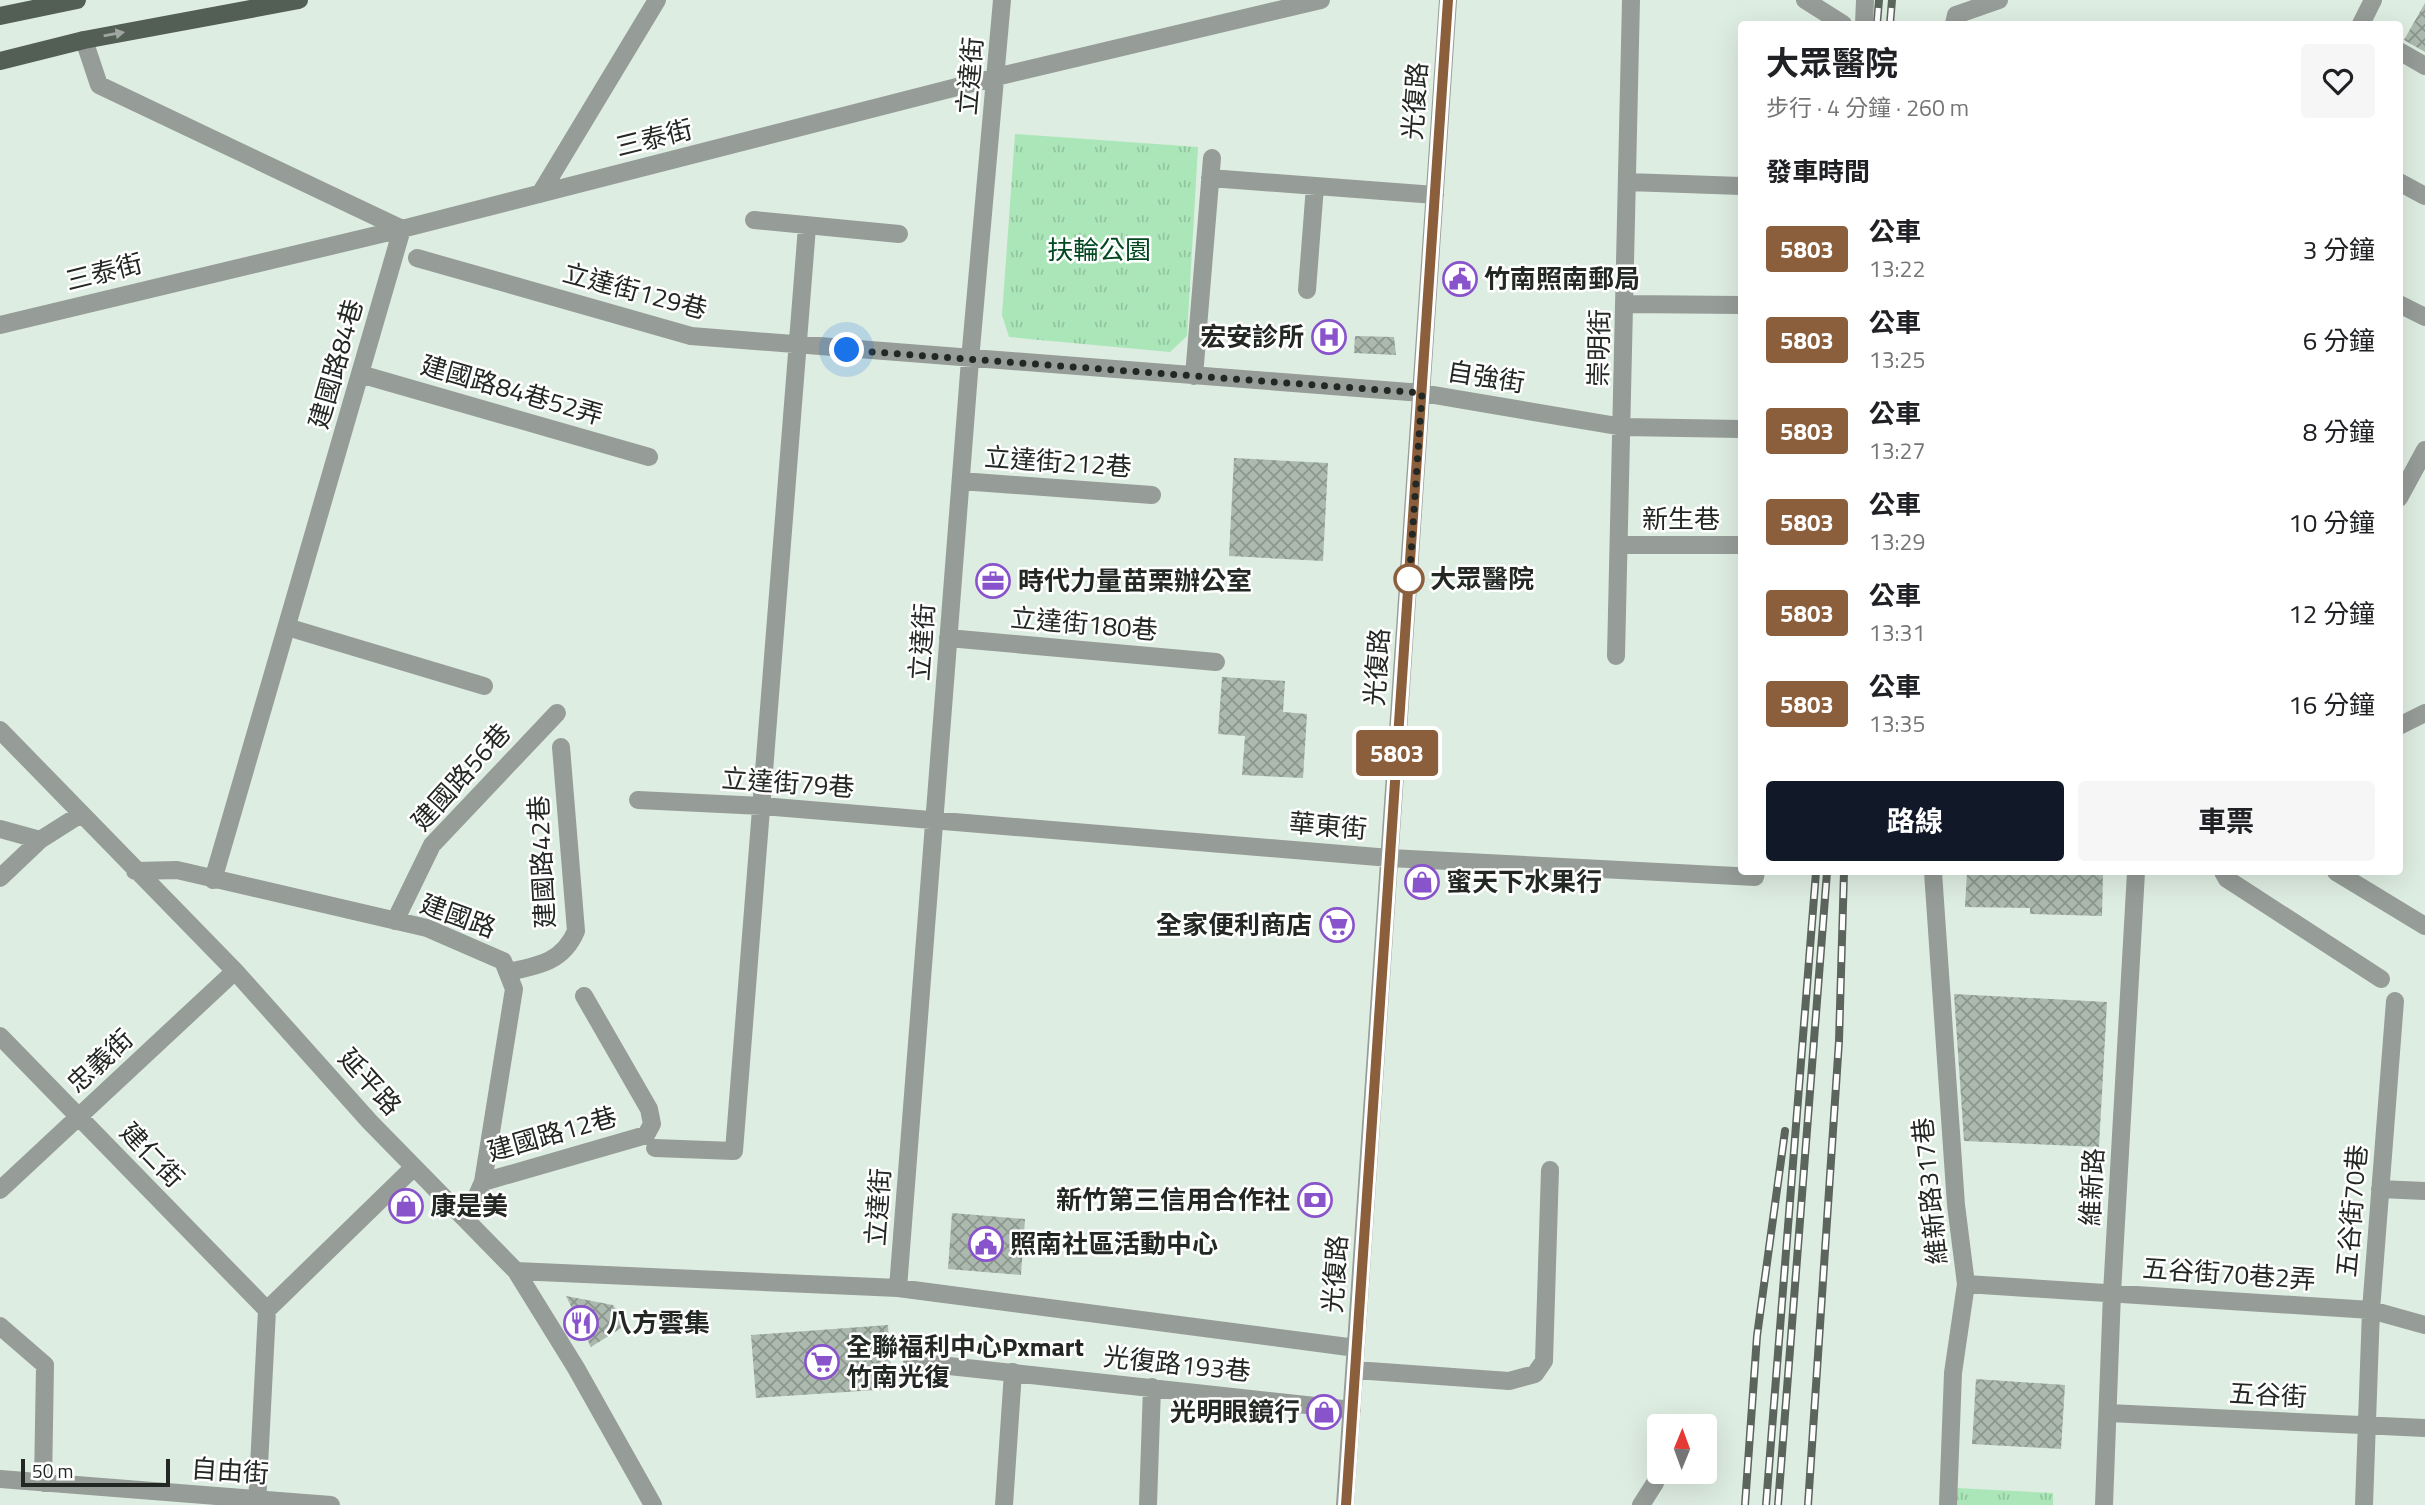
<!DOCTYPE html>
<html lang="zh-TW">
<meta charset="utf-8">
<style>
body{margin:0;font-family:"Titillium Web","Noto Sans TC",sans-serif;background:#f6f6f6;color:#202124;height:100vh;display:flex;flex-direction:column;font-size:26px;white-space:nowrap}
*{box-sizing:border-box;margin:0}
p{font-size:23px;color:#757577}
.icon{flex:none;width:38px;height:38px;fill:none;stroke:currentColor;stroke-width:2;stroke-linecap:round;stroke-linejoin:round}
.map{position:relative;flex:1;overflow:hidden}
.sheet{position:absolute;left:1738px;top:21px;width:665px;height:854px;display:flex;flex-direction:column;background:#fff;border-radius:7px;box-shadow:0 7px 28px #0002}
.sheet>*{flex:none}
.badge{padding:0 14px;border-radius:5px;font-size:24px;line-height:46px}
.needle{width:46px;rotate:1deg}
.fabs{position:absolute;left:1647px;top:1414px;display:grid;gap:14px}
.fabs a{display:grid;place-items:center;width:70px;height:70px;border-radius:7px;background:#fff;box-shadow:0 7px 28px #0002;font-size:35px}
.scale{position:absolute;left:21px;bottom:18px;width:149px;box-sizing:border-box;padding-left:7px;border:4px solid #232824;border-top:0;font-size:19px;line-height:24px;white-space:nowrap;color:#232824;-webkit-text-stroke:5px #fff;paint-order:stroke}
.you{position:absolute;width:35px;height:35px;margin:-18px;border:5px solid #fff;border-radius:50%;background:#1a73e8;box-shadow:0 0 0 10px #1a73e833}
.map>.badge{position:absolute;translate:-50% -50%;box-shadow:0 0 0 4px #fff}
h2{padding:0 28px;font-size:26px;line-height:63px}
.round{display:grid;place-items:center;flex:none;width:74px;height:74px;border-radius:7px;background:#f6f6f6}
.headline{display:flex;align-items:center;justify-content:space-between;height:119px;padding:0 28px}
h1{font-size:33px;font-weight:700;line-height:52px}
.button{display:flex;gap:14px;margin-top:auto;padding:14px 28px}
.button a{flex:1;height:80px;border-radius:7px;background:#111827;color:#fff;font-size:28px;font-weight:700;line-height:80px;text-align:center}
.button a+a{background:#f6f6f6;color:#202124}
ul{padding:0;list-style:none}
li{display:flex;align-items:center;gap:21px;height:91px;padding:0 28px}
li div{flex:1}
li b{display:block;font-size:26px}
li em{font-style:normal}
li .badge{min-width:77px;font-weight:700;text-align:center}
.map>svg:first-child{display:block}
.grass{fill:url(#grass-tufts)}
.building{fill:url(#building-cross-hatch)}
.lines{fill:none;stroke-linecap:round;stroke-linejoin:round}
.minor{stroke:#969c97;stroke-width:18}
.major{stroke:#535e55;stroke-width:18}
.rail-casing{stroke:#5c645e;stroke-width:8}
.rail{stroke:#fff;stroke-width:5;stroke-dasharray:16;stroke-linecap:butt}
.oneway{fill:#a0a6a2}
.line-casing{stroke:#fff;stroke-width:16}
.line{stroke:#8b5e3c;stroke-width:10}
.walk{stroke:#232824;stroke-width:7;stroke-dasharray:0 12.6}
.stop-dot{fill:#fff;stroke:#8b5e3c;stroke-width:3.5}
.labels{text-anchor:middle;stroke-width:5;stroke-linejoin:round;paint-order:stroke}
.street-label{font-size:26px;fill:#232824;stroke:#fff}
.park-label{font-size:26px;fill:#024821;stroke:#fff}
.poi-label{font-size:26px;font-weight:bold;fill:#232824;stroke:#fff;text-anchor:start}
.stop-label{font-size:26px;font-weight:bold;fill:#232824;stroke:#fff;text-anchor:start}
</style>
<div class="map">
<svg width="2425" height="1505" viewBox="0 0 2425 1505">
<defs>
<pattern id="grass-tufts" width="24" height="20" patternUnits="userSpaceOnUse" patternTransform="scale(1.75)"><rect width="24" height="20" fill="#aae6b8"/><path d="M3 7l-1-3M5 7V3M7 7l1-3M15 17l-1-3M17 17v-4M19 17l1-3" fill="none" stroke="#92c59e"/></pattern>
<pattern id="building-cross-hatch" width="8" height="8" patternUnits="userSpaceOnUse" patternTransform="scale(1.75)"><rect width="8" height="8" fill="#abb9ae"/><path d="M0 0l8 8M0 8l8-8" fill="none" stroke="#8b968d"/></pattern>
</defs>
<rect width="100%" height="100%" fill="#deede1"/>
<path class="grass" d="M 1015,134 L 1198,147 L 1187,336 L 1170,352 L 1009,337 L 1002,315 Z
M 1956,1488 L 2053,1493 L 2053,1505 L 1955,1505 Z"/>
<path class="building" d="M 2425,3 L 2425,52 L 2404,40 Z
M 1355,336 L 1394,337 L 1396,355 L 1354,353 Z
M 1234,458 L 1328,463 L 1323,561 L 1229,556 Z
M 1222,677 L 1285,681 L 1283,712 L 1307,714 L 1303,778 L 1242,775 L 1245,736 L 1218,734 Z
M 1967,872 L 2103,872 L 2102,916 L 2030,914 L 2030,908 L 1965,907 Z
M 1954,994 L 2107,1002 L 2099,1147 L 1964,1141 Z
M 952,1213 L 1025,1219 L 1021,1275 L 948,1269 Z
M 566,1296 L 613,1305 L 626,1325 L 591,1347 Z
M 888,1325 L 892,1389 L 756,1398 L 751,1335 Z
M 1976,1379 L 2065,1385 L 2061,1449 L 1972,1444 Z"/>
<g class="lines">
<path class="minor" d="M 1805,0 L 1843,24
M 1864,24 L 1865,0
M 1954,24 L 1956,15 L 1999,0
M 2361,24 L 2373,0
M 84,40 L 99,85 L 402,229 L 213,880
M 2399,51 L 2425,66
M 1210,178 L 1435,195
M 1628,182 L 1741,186
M 2399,182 L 2425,196
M 540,194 L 657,0
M 754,220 L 899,234
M 417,258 L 691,336 L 1422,393 L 1623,427 L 1741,429
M 1307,290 L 1315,186
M 1626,304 L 1741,305
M 2399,304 L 2425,317
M 0,325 L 402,229 L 996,77 L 1321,0
M 360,374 L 649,457
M 1194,376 L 1212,158
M 961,481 L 1152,495
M 2399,498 L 2425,450
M 1621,545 L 1741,545
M 287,627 L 484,686
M 948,638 L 1216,662
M 1616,656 L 1631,0
M 2399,726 L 2425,713
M 0,730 L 235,971 L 370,1122 L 516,1271 L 576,1368 L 653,1505
M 638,800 L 762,806 L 1390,858 L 1755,877 L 1756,872
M 0,829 L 40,840
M 135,871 L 177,870 L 427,928 L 503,961 L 514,989 L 483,1182 L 467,1218
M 1933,872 L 1956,1205 L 1966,1284 L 1953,1373 L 1948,1505
M 2223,872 L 2227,879 L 2381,979
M 2336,872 L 2425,926
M 0,878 L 40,840 L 81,814
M 395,921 L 432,845 L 557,713
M 508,972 C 538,966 563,962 576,931 L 561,747
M 0,1036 L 267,1310
M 655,1148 L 734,1151 L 807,227
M 483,1182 L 646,1135 L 652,1124 L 649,1109 L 584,996
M 2380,1189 L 2425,1191
M 0,1190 L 235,971
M 516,1271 L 898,1288 L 1356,1348
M 1966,1284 L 2371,1310 L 2425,1325
M 898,1288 L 970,360 L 1002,0
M 0,1326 L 45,1365 L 43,1483
M 912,1362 L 1352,1410
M 1355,1370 L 1509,1381 L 1535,1374 L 1544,1361 L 1550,1170
M 2109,1413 L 2425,1428
M 0,1479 L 331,1505
M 257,1505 L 267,1310 L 413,1168
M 1004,1505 L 1013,1372
M 1148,1505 L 1152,1387
M 1345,1505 L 1448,0
M 1641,1505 L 1655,1483 L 1659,1468
M 2104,1505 L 2112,1293 L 2136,872
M 2364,1505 L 2371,1310 L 2395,1001"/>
<path class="major" d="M 0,16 L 77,0
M 0,61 L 84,40 L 299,0"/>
<g class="rail-casing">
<path id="rail" d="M 1877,24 L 1879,0
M 1890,24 L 1892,0
M 1745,1505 L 1757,1336 L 1785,1131
M 1766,1505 L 1816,872
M 1778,1505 L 1827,872
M 1808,1505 L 1839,1041 L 1844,872"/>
</g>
<use href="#rail" class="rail"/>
</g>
<defs><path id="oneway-solid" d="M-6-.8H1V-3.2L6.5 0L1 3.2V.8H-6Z" transform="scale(1.75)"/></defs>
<use class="oneway" href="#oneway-solid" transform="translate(114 34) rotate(-10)"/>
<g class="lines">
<g class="line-casing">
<path id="line" d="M 1346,1505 L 1448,0"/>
</g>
<use href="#line" class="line"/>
<path class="walk" d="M 847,350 L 1422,393 L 1409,584 L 1409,579"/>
</g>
<defs>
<g id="civic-ring" transform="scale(1.75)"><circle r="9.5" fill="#fff" stroke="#8953cb" stroke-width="1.5"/><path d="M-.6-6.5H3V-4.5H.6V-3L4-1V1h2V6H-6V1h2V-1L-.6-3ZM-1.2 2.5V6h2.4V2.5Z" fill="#8953cb"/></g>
<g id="hospital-ring" transform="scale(1.75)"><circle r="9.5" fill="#fff" stroke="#8953cb" stroke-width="1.5"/><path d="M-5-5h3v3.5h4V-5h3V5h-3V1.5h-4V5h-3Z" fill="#8953cb"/></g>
<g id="office-ring" transform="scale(1.75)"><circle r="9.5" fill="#fff" stroke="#8953cb" stroke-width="1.5"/><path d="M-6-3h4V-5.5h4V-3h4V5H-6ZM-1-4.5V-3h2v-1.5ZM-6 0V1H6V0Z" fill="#8953cb"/></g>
<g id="shop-ring" transform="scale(1.75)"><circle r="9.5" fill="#fff" stroke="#8953cb" stroke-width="1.5"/><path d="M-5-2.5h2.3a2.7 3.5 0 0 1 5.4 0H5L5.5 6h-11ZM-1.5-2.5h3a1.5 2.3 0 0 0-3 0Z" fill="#8953cb"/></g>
<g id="supermarket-ring" transform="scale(1.75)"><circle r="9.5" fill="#fff" stroke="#8953cb" stroke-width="1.5"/><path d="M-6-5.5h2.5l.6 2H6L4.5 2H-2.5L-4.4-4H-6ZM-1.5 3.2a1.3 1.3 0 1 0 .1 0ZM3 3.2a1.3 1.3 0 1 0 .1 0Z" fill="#8953cb"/></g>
<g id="bank-ring" transform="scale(1.75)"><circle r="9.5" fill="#fff" stroke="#8953cb" stroke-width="1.5"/><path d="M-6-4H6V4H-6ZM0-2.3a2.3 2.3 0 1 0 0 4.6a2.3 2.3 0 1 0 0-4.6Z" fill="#8953cb"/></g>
<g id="restaurant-ring" transform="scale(1.75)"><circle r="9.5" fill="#fff" stroke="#8953cb" stroke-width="1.5"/><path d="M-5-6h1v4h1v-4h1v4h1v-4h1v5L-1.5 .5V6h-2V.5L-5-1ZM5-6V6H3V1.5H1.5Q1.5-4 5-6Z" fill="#8953cb"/></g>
</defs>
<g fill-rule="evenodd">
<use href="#civic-ring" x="1460" y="279"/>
<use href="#hospital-ring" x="1329" y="337"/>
<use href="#office-ring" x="993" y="581"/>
<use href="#shop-ring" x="1422" y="882"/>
<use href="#supermarket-ring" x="1337" y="925"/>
<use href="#bank-ring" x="1315" y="1200"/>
<use href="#shop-ring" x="406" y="1206"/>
<use href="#civic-ring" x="986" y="1244"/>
<use href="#restaurant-ring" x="581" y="1323"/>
<use href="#supermarket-ring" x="822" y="1362"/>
<use href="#shop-ring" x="1324" y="1412"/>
</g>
<circle class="stop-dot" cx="1409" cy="579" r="14"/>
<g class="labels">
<g class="street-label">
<text transform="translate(970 76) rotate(-85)" y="9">立達街</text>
<text transform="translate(1415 101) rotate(-86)" y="9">光復路</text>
<text transform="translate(654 138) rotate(-14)" y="9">三泰街</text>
<text transform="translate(104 272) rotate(-14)" y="9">三泰街</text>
<text transform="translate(635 291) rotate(15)" y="9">立達街129巷</text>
<text transform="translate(1599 348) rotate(-89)" y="9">崇明街</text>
<text transform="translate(336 364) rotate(-74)" y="9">建國路84巷</text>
<text transform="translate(1486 377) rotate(9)" y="9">自強街</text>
<text transform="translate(512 390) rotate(16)" y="9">建國路84巷52弄</text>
<text transform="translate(1058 462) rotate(4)" y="9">立達街212巷</text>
<text x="1681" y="528">新生巷</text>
<text transform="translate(1084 624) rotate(5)" y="9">立達街180巷</text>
<text transform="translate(922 642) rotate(-86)" y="9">立達街</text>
<text transform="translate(1377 667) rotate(-86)" y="9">光復路</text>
<text transform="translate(461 777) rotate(-48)" y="9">建國路56巷</text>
<text transform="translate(788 783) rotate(4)" y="9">立達街79巷</text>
<text transform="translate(1328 826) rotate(5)" y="9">華東街</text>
<text transform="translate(542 862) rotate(-93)" y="9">建國路42巷</text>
<text transform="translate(458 916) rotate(20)" y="9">建國路</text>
<text transform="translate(100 1061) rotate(-43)" y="9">忠義街</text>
<text transform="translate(370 1082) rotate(48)" y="9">延平路</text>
<text transform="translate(552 1134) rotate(-16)" y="9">建國路12巷</text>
<text transform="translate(152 1155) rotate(46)" y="9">建仁街</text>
<text transform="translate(2092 1187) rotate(-87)" y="9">維新路</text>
<text transform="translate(1930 1191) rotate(-96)" y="9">維新路317巷</text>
<text transform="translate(878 1207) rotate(-86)" y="9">立達街</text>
<text transform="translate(2352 1211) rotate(-85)" y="9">五谷街70巷</text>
<text transform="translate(1335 1274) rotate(-86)" y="9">光復路</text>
<text transform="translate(2229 1274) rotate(4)" y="9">五谷街70巷2弄</text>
<text transform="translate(1177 1364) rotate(6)" y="9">光復路193巷</text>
<text transform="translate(2268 1395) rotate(3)" y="9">五谷街</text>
<text transform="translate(230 1471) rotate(4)" y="9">自由街</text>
</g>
<g class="park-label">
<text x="1099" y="259">扶輪公園</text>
</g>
<g class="poi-label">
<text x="1484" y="288">竹南照南郵局</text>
<text x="1304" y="346" text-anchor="end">宏安診所</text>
<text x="1018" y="590">時代力量苗栗辦公室</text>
<text x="1446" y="891">蜜天下水果行</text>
<text x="1312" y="934" text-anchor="end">全家便利商店</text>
<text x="1290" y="1209" text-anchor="end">新竹第三信用合作社</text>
<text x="430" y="1215">康是美</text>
<text x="1010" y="1253">照南社區活動中心</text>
<text x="606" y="1332">八方雲集</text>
<text x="846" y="1356">全聯福利中心Pxmart<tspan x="846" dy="30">竹南光復</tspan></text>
<text x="1300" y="1421" text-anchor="end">光明眼鏡行</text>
</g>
<g class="stop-label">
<text x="1430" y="588">大眾醫院</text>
</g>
</g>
</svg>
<div class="fabs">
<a><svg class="needle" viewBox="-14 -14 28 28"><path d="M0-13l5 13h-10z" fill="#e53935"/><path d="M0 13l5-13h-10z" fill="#757577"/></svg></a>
</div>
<div class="scale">50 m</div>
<div class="you" style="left:847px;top:350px"></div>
<b class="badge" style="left:1397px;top:753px;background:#8b5e3c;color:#fff">5803</b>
<section class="sheet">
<div class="headline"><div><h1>大眾醫院</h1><p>步行 · 4 分鐘 · 260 m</p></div><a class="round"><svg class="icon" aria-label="heart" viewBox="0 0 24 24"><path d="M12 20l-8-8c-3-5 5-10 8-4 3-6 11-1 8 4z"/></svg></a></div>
<h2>發車時間</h2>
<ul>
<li><span class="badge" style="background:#8b5e3c;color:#fff">5803</span><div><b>公車</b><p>13:22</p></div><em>3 分鐘</em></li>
<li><span class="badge" style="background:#8b5e3c;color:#fff">5803</span><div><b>公車</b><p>13:25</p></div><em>6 分鐘</em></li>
<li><span class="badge" style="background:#8b5e3c;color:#fff">5803</span><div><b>公車</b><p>13:27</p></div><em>8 分鐘</em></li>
<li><span class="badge" style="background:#8b5e3c;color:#fff">5803</span><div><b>公車</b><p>13:29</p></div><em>10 分鐘</em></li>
<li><span class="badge" style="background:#8b5e3c;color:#fff">5803</span><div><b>公車</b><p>13:31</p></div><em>12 分鐘</em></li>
<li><span class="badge" style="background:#8b5e3c;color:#fff">5803</span><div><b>公車</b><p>13:35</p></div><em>16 分鐘</em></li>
</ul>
<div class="button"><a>路線</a><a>車票</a></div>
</section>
</div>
